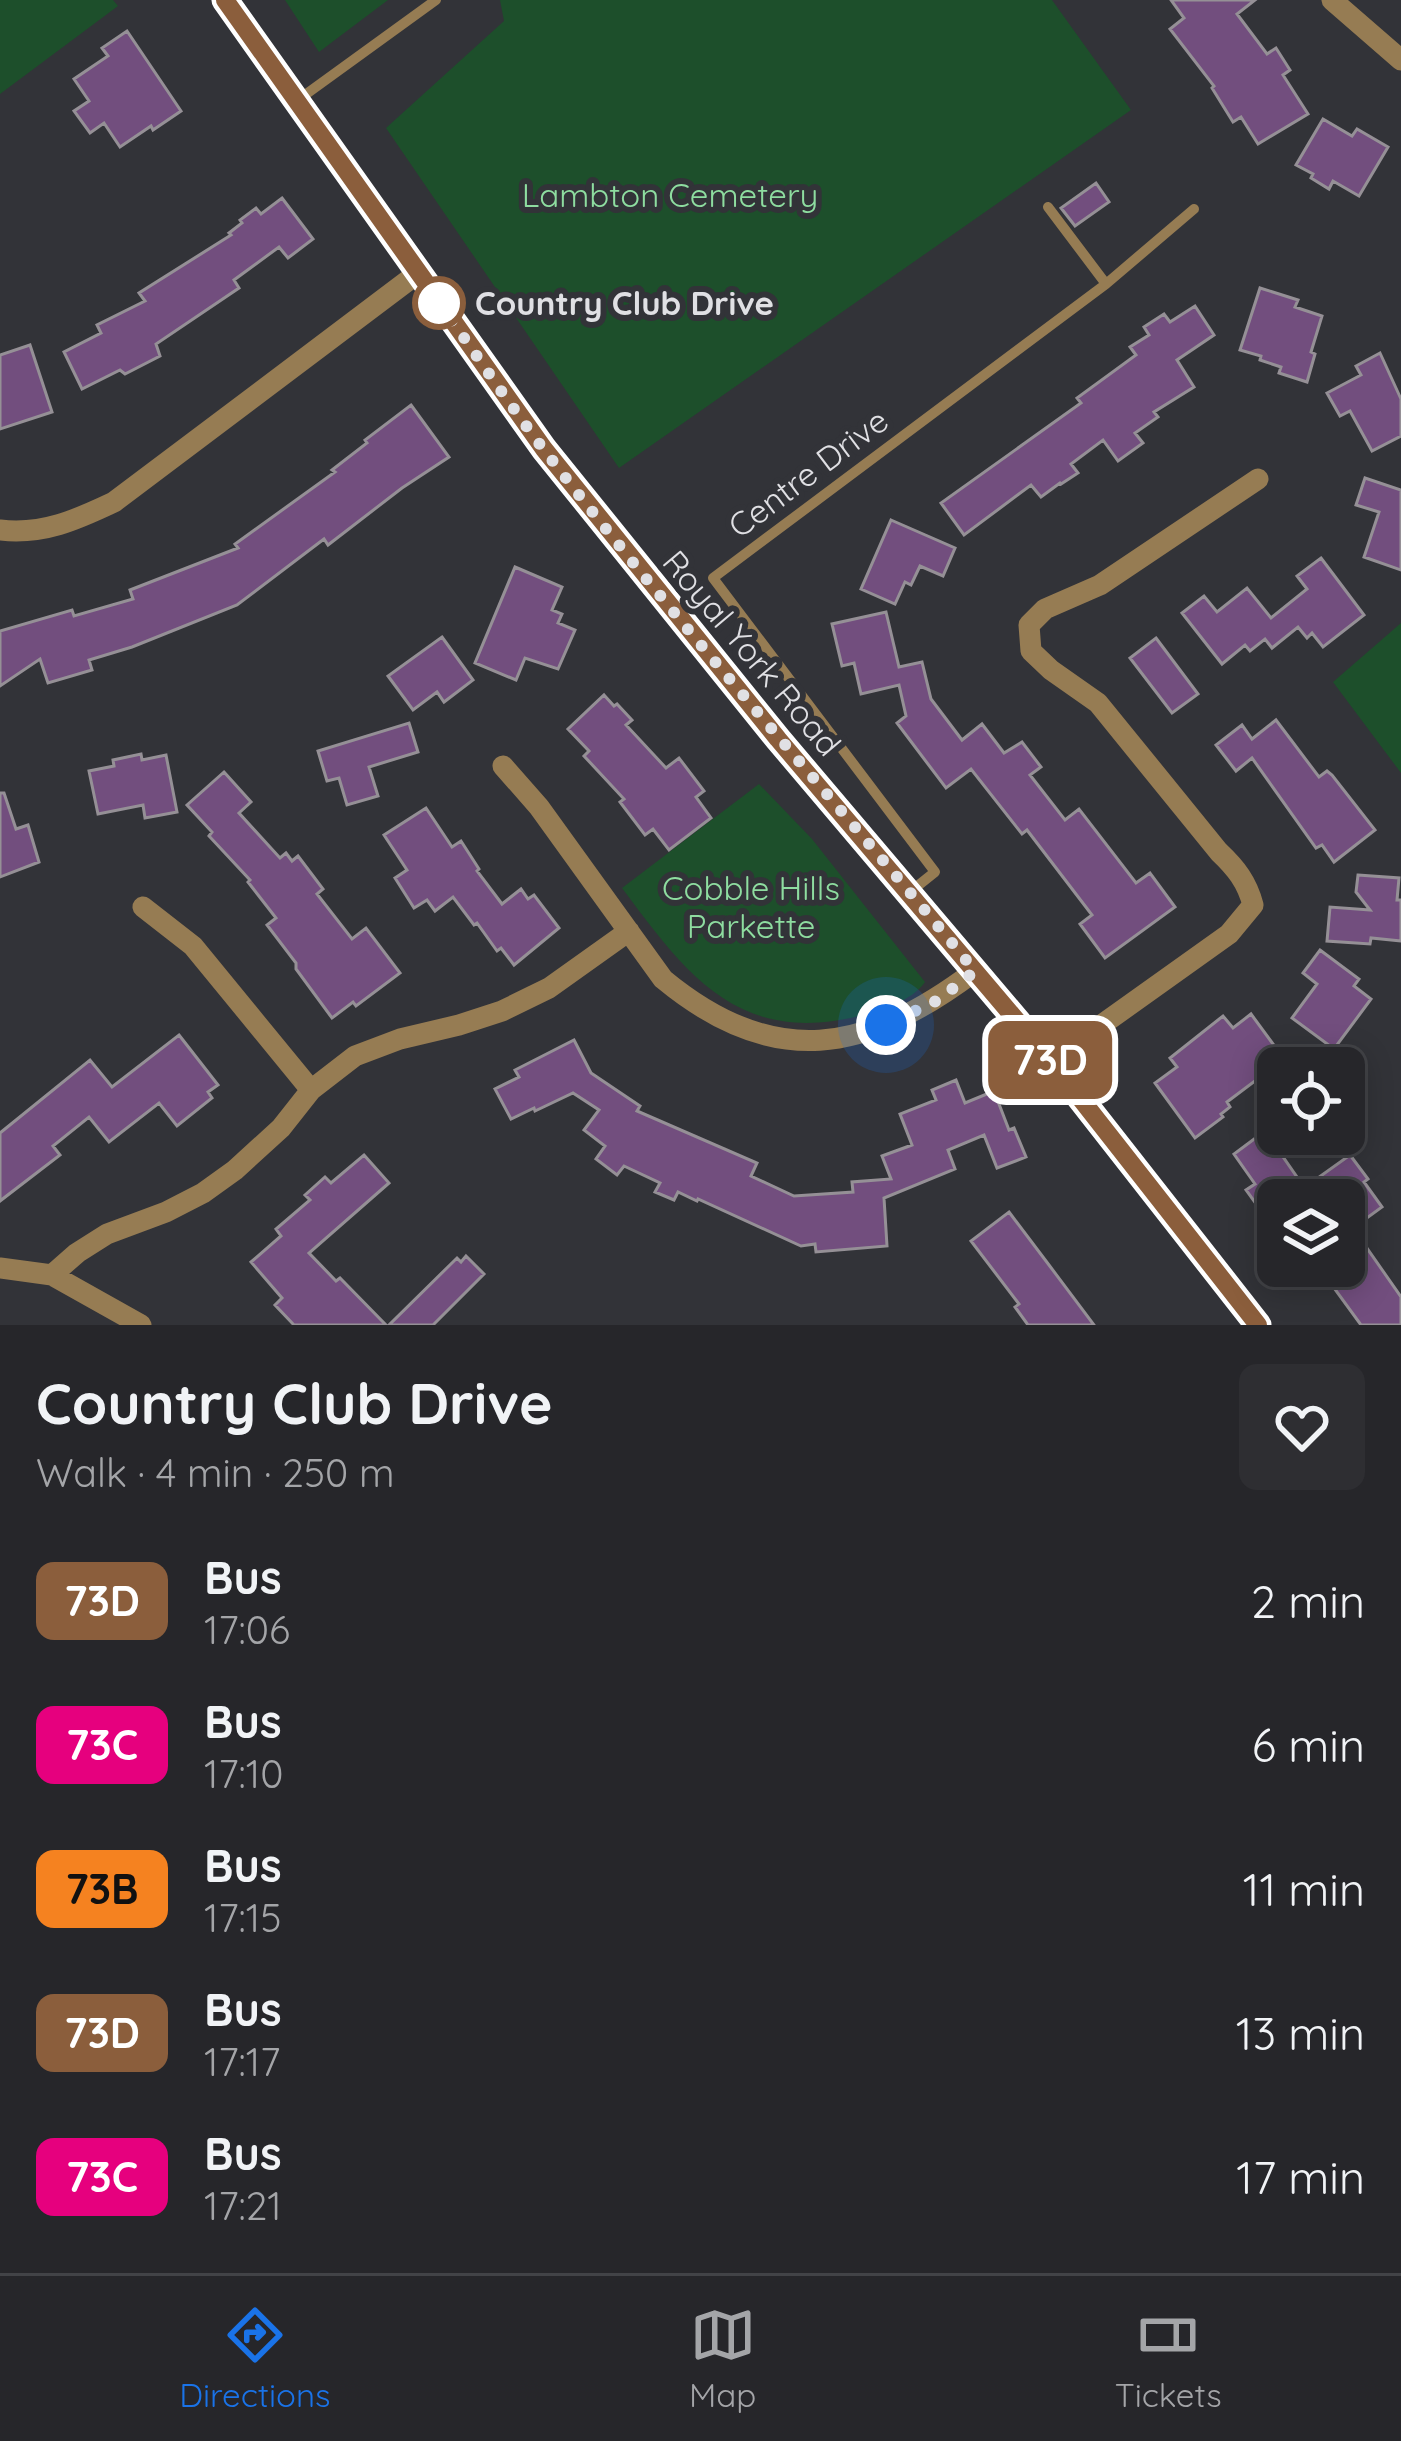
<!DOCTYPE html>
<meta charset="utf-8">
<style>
body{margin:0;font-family:Quicksand,sans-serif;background:#2e2e32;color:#f1f3f6;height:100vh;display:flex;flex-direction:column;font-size:45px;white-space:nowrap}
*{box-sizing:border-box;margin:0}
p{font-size:39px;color:#a4a5a8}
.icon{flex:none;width:66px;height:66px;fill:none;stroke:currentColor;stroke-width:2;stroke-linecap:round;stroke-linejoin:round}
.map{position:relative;height:1325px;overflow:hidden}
.drawer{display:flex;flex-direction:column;background:#26262a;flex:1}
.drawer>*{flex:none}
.badge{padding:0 24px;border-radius:18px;font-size:42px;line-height:78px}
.controls{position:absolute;left:1257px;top:1047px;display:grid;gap:24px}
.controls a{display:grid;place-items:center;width:108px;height:108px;border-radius:18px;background:#26262a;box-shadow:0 6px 30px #0003,0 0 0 3px #424347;font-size:60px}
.you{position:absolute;width:60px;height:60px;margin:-30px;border:9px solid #fff;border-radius:50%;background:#1a73e8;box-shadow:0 0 0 18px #1a73e833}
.map>.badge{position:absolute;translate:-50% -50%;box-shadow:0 0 0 6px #fff}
.round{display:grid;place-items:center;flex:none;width:126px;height:126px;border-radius:18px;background:#2e2e32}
.overview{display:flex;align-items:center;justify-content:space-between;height:204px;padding:0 36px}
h1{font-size:57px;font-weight:700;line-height:90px}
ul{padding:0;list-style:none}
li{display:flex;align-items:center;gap:36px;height:144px;padding:0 36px}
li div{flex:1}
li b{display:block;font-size:45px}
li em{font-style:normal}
li .badge{min-width:132px;font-weight:700;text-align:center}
.tabs{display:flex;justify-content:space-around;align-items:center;height:168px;border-top:3px solid #424347;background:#26262a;font-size:33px;color:#a4a5a8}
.tabs a{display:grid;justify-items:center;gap:6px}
.tabs .current{color:#1a73e8}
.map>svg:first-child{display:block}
.green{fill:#1d4f2b}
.building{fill:#724e7e;stroke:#959096;stroke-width:3}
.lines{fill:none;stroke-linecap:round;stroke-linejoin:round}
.service{stroke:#967c53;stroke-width:10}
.minor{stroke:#967c53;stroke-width:21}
.secondary{stroke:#cfa461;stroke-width:24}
.line-casing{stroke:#fff;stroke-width:27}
.line{stroke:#8b5e3c;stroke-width:18}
.walk{stroke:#e0e0e4;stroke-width:12;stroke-dasharray:0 21.6}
.stop-dot{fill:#fff;stroke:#8b5e3c;stroke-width:6}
.labels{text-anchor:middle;stroke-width:12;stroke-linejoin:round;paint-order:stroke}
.park-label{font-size:33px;fill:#8edda0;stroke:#323338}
.stop-label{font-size:33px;font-weight:bold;fill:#e0e0e4;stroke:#323338;text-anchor:start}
.street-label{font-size:33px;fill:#e0e0e4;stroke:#323338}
</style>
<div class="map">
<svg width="1401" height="1325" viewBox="0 0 1401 1325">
<rect width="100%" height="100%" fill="#323338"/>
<path class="green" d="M 0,0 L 113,0 L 118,6 L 0,94 Z
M 285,0 L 388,0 L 319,52 Z
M 500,0 L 1052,0 L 1131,110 L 619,468 L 386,128 L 504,21 Z
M 1401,623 L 1401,773 L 1333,682 Z
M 759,784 L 812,839 L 925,982 C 912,1001 880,1011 859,1016 C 738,1046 686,974 622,888 Z"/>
<path class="building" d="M 1171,0 L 1255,0 L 1237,14 L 1267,54 L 1276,48 L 1290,70 L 1283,75 L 1308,114 L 1258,144 L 1241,117 L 1233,122 L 1212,88 L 1214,86 L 1170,29 L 1184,18 Z
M 127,31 L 181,111 L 153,130 L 151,126 L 120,147 L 104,123 L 90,133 L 74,111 L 89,101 L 74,79 L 108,56 L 102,48 Z
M 1323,119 L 1352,136 L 1357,129 L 1388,147 L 1359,196 L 1333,181 L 1329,189 L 1311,178 L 1313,174 L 1296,165 Z
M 1096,183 L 1109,202 L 1075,226 L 1061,208 Z
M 282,198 L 313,239 L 288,258 L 279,247 L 234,280 L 239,288 L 156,344 L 160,356 L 125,374 L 120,370 L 82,389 L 64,352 L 101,333 L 97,325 L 145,301 L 139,293 L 231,235 L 229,233 L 242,223 L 240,220 L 256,208 L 261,214 Z
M 1260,288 L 1298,300 L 1295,307 L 1322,316 L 1311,352 L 1315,354 L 1307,382 L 1279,373 L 1281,367 L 1260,360 L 1261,356 L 1240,350 Z
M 1195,306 L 1214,335 L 1177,360 L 1194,387 L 1154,412 L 1158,417 L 1135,433 L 1143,443 L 1118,461 L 1103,440 L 1071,464 L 1078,473 L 1061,484 L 1060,483 L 1041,497 L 1031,485 L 964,535 L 941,503 L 1081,403 L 1077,398 L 1136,355 L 1130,347 L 1149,335 L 1144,327 L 1164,314 L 1170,322 Z
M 30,345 L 52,412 L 0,429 L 0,355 Z
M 1380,353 L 1401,399 L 1401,436 L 1372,451 L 1350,411 L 1340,416 L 1327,393 L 1361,375 L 1356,366 Z
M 411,405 L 449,457 L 402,488 L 328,545 L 324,539 L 237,605 L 132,647 L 89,660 L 92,670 L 48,683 L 40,659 L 0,686 L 0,631 L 72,610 L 74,616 L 133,599 L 130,590 L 238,548 L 235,544 L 335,472 L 332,470 L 367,443 L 365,440 Z
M 1365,478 L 1401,490 L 1401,570 L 1364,557 L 1379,512 L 1356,505 Z
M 891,520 L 955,548 L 943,576 L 920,566 L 911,585 L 905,582 L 895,604 L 861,589 Z
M 1321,558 L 1364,615 L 1323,647 L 1312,633 L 1307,638 L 1298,627 L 1272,648 L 1265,639 L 1250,651 L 1245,645 L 1222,664 L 1182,613 L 1204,596 L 1217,612 L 1247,588 L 1271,618 L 1307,589 L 1297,576 Z
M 515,567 L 562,587 L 552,610 L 562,614 L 558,623 L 575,630 L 558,669 L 525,658 L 516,680 L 475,663 Z
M 886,612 L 899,667 L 922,662 L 931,699 L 962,740 L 982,724 L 1004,753 L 1022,742 L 1041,767 L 1030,775 L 1065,820 L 1079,809 L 1136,883 L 1150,873 L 1175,907 L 1105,958 L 1080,924 L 1092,915 L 1027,830 L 1022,834 L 971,769 L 946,788 L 897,723 L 906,716 L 899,685 L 861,694 L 854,663 L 842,666 L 832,624 Z
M 442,637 L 473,680 L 444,702 L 437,692 L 413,710 L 388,676 Z
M 1156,638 L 1198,694 L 1172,713 L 1130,658 Z
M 604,695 L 614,706 L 617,704 L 632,720 L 626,725 L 666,768 L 679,758 L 704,791 L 696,797 L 711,818 L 669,850 L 653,829 L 645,835 L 620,802 L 624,799 L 584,756 L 589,751 L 568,729 Z
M 1276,720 L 1319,777 L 1327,771 L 1332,775 L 1375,830 L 1334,862 L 1322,845 L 1316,848 L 1252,758 L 1236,771 L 1216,745 L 1242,725 L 1252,739 Z
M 409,723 L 418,752 L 369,767 L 378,796 L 347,805 L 339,778 L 327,781 L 318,751 Z
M 141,754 L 142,760 L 166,755 L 177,812 L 145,818 L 143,805 L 98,814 L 89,771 L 114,766 L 113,760 Z
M 224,772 L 251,802 L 239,813 L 280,858 L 286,853 L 292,861 L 298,856 L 323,889 L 317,894 L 352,939 L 366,928 L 400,973 L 356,1006 L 353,1002 L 332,1018 L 296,969 L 296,963 L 267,925 L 276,918 L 248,882 L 250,880 L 209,836 L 212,832 L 187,805 Z
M 0,793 L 4,793 L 16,829 L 28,825 L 39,862 L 0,877 Z
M 426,808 L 452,847 L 461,841 L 479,869 L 477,871 L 502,904 L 521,889 L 528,899 L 534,895 L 559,928 L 514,965 L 501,948 L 497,951 L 477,923 L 474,925 L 453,897 L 435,911 L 427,900 L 414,908 L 395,878 L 407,870 L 384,835 Z
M 1358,875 L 1399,878 L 1397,900 L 1401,900 L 1401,941 L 1371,938 L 1370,944 L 1327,941 L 1330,907 L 1370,910 L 1356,892 Z
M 1320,950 L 1359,979 L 1354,986 L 1371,999 L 1334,1049 L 1292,1018 L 1317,984 L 1303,973 Z
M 1251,1014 L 1284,1059 L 1227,1102 L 1230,1107 L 1221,1114 L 1223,1117 L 1195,1138 L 1155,1083 L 1177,1067 L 1170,1058 L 1223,1016 L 1233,1028 Z
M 179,1035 L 218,1085 L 208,1092 L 212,1098 L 177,1126 L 159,1103 L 109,1142 L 89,1117 L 53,1146 L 60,1155 L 0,1201 L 0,1133 L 90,1060 L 112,1087 Z
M 574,1040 L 591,1073 L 640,1106 L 637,1111 L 757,1163 L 751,1176 L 794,1196 L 853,1192 L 852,1182 L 891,1179 L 882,1156 L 912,1145 L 900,1114 L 936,1100 L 932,1090 L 956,1080 L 965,1103 L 994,1091 L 1009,1130 L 1014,1128 L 1026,1157 L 997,1168 L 984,1135 L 948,1150 L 955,1169 L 884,1198 L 887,1246 L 816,1252 L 815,1244 L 801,1246 L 698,1199 L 697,1201 L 678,1192 L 674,1200 L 655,1192 L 660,1183 L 624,1166 L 617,1175 L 596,1159 L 605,1146 L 584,1130 L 599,1110 L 573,1093 L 535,1111 L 534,1108 L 511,1119 L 495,1089 L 519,1077 L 515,1070 Z
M 1265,1131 L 1299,1180 L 1259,1208 L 1246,1190 L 1255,1184 L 1234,1154 Z
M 364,1155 L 389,1183 L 309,1253 L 336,1281 L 340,1278 L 386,1325 L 294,1325 L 275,1305 L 282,1298 L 251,1262 L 281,1236 L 276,1229 L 310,1200 L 305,1195 L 325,1177 L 331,1183 Z
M 1350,1155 L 1368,1179 L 1364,1182 L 1382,1207 L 1353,1228 L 1401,1297 L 1401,1325 L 1361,1325 L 1318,1266 L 1344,1266 L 1344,1200 L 1287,1200 Z
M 1009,1212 L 1049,1265 L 1094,1325 L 1028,1325 L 1015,1307 L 1019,1304 L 971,1241 Z
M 466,1256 L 484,1274 L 433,1325 L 389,1325 L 457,1258 L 461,1262 Z"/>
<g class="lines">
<path class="service" d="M 298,100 L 436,0
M 1048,207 L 1106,284
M 910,892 L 935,872 L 713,578 L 1106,284 L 1194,209"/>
<path class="minor" d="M 1332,0 L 1401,60
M 0,530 C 43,535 76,520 114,502 L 418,273
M 503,766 L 539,807 L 663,979 C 774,1071 866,1053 975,971
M 143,907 L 193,946 L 311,1090
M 1051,1061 L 1229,934 L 1253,905 C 1247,882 1236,868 1219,852 L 1098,703 L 1051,670 L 1031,651 L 1029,625 L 1045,609 L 1100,585 L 1258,479
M 0,1268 L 52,1275 L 141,1325
M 52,1275 L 77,1253 L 107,1234 L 166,1212 L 203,1193 L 235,1170 L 281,1128 L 311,1090 L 355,1056 L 400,1039 L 459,1025 L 502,1011 L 549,988 L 629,931"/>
<path class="secondary" d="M 225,0 L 544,449 L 778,739 L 1051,1061 L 1258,1325"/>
</g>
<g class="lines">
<g class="line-casing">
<path id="line" d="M 225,0 L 544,449 L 778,739 L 1051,1061 L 1258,1325"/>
</g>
<use href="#line" class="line"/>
<path class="walk" d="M 439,303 C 475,352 508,403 545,451 C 682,630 833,797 975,971 L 938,1000 L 886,1025"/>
</g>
<circle class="stop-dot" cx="439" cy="303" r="24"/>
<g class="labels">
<g class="park-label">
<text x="670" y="207">Lambton Cemetery</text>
<text x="751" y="900">Cobble Hills<tspan x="751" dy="38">Parkette</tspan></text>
</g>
<g class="stop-label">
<text x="475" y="315">Country Club Drive</text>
</g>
<g class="street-label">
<text transform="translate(808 473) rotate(-37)" y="12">Centre Drive</text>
<text transform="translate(752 653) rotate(50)" y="12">Royal York Road</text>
</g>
</g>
</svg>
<div class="controls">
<a><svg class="icon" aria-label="locate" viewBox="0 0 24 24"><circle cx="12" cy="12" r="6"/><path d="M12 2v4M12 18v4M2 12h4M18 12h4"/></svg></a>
<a><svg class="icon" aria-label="layers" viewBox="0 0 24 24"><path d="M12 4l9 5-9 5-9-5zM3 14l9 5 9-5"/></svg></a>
</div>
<div class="you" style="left:886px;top:1025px"></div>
<b class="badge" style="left:1050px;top:1060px;background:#8b5e3c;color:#fff">73D</b>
</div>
<section class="drawer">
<div class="overview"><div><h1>Country Club Drive</h1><p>Walk · 4 min · 250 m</p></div><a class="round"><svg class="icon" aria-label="heart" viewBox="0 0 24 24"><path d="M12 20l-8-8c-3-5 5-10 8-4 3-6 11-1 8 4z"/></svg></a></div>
<ul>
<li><span class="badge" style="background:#8b5e3c;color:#fff">73D</span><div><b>Bus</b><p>17:06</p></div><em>2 min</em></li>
<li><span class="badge" style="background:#e6007e;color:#fff">73C</span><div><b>Bus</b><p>17:10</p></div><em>6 min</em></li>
<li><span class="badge" style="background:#f58220;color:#111">73B</span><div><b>Bus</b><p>17:15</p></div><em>11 min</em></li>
<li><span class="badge" style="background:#8b5e3c;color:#fff">73D</span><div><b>Bus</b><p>17:17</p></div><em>13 min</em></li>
<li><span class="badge" style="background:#e6007e;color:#fff">73C</span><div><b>Bus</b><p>17:21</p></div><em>17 min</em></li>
</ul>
</section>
<nav class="tabs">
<a class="current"><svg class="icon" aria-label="directions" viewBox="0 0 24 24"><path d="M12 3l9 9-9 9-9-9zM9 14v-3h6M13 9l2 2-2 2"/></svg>Directions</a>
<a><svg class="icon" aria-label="map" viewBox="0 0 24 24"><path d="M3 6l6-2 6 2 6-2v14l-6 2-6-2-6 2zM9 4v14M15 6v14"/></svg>Map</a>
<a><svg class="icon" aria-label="tickets" viewBox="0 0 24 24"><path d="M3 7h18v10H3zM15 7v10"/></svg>Tickets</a>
</nav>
